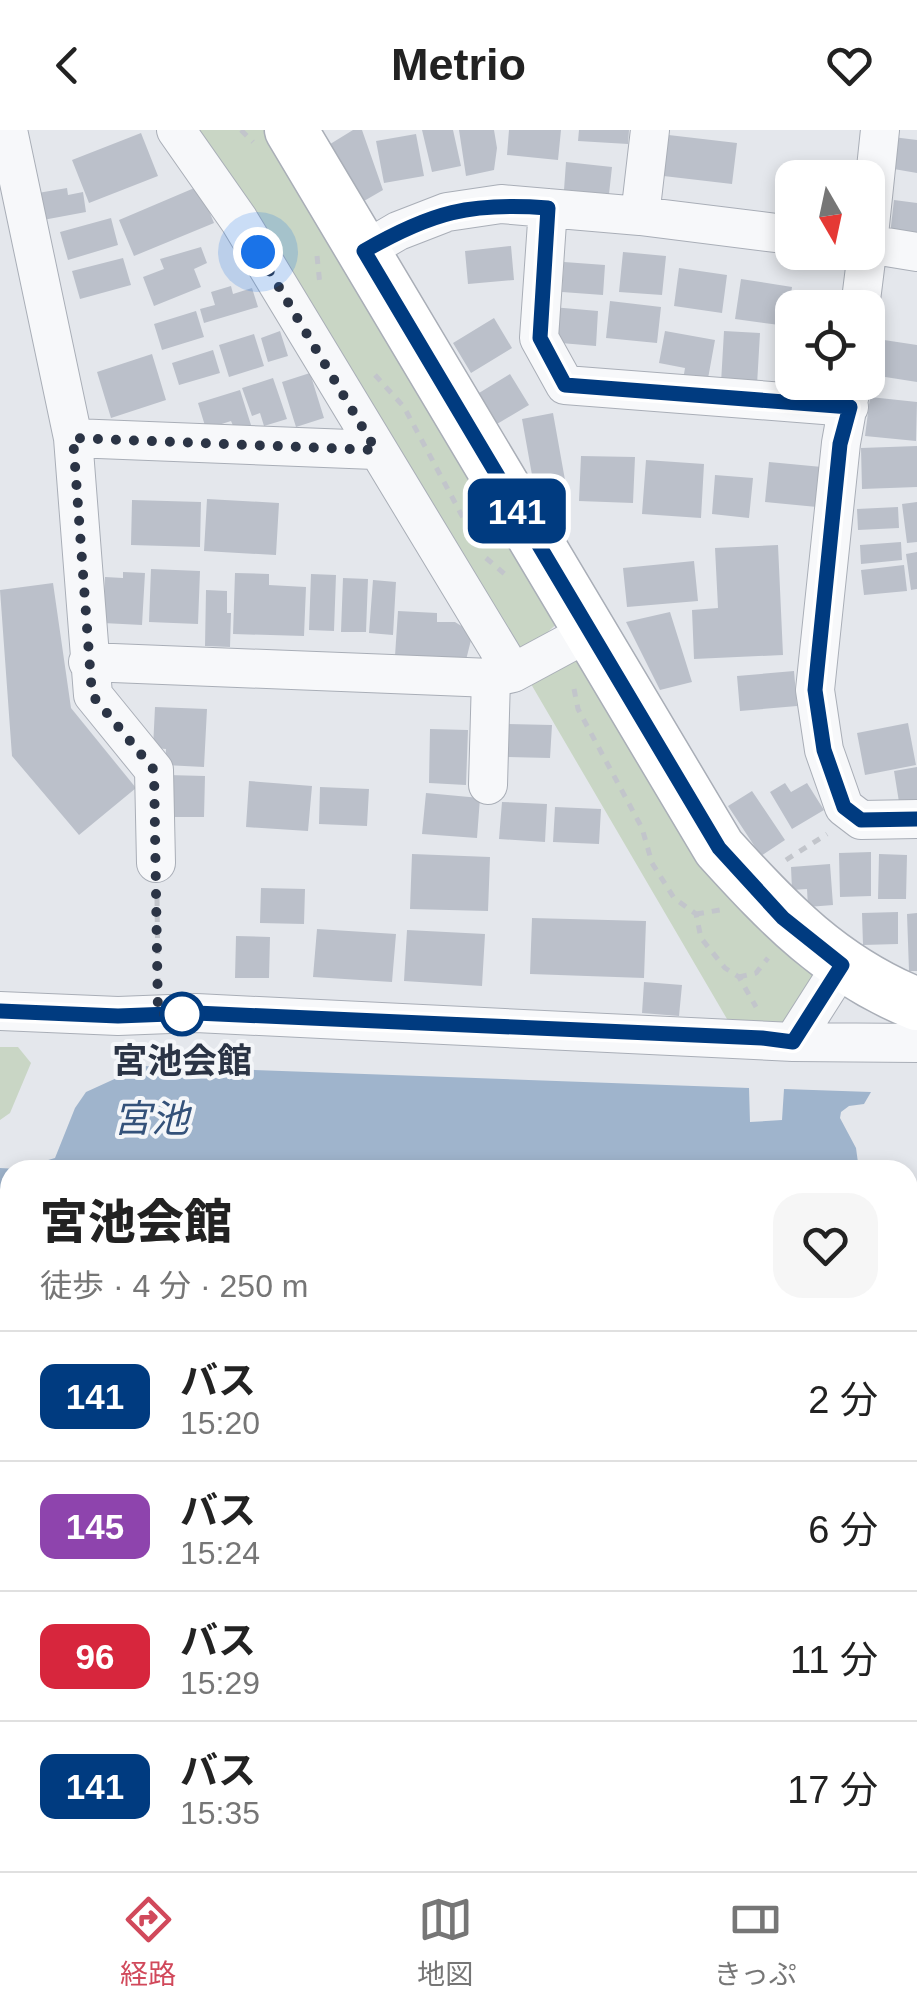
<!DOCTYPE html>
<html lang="ja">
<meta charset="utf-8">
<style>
body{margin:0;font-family:Helvetica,"Noto Sans JP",sans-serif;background:#f6f6f6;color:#222;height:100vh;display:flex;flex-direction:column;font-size:38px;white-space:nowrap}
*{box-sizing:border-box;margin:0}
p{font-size:32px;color:#767676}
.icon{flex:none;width:55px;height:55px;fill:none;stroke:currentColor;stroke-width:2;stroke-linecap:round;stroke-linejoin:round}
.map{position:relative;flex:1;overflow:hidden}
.drawer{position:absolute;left:0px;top:1030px;width:918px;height:712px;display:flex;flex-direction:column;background:#fff;border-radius:30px 30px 0 0;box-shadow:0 5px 15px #0003}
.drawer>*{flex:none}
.badge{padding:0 20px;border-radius:15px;font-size:35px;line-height:65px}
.needle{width:65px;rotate:171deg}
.controls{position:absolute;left:775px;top:30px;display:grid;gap:20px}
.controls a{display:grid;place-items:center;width:110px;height:110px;border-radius:20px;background:#fff;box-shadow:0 5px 15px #0003;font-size:50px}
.you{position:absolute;width:50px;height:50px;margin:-25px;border:8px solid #fff;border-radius:50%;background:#1a73e8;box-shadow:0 0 0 15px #1a73e833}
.map>.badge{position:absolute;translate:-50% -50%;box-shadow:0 0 0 5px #fff}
.round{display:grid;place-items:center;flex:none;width:105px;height:105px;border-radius:30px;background:#f6f6f6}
.head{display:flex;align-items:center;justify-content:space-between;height:170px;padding:0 40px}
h1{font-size:48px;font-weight:800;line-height:75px}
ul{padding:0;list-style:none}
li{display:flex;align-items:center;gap:30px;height:130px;padding:0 40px;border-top:2px solid #e0e0e0}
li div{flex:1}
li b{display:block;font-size:38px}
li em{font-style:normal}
li .badge{min-width:110px;font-weight:700;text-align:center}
header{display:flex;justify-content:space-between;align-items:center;height:130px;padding:0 40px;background:#fff;font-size:45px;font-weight:800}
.menu{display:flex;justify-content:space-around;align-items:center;height:140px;border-top:2px solid #e0e0e0;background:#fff;font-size:28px;color:#767676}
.menu a{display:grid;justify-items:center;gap:5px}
.menu .current{color:#d1495b}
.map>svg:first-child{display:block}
.green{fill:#c9d6c5}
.water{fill:#9fb4cc}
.building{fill:#bbc0ca}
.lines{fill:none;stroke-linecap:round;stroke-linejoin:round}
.street-casing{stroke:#a9aeb7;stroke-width:40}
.secondary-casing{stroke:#a9aeb7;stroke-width:55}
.path{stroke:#c2c5cb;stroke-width:5;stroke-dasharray:8 8;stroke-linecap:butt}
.street{stroke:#f7f8fa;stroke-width:38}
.secondary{stroke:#fff;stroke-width:52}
.line-casing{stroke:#fff;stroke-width:22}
.line{stroke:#003b80;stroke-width:15}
.walk{stroke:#2b3445;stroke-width:10;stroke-dasharray:0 18}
.stop-dot{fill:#fff;stroke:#003b80;stroke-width:5}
.labels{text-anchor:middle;stroke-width:8;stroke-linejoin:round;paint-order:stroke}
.stop-label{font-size:35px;font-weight:bold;fill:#2b3445;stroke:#f4f6f9}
.water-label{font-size:38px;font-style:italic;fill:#34527a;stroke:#f4f6f9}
</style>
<header><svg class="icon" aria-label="back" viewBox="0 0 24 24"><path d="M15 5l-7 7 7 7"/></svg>Metrio<svg class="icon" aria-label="heart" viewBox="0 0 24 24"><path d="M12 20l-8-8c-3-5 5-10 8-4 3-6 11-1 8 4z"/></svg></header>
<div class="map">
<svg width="917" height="1741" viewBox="0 0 917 1741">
<rect width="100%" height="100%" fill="#e4e7ec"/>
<path class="green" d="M 196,0 L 268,0 L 560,491 L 524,523 L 516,520 Z
M 579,526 L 818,840 L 787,894 L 727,889 L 531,554 Z
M 0,917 L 18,917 L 31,933 L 10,983 L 0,990 Z
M 0,1103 L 10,1116 L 10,1416 L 0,1410 Z
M 0,1463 L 10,1469 L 10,1732 L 29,1733 L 28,1741 L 0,1741 Z"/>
<path class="water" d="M 143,936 L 749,958 L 750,992 L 782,990 L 784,959 L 871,962 L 864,974 L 849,976 L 841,982 L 840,988 L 856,1018 L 859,1040 L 10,1040 L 10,1099 L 0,1087 L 0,1038 L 18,1039 L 55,1028 L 75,978 L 86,962 Z
M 473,1732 L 837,1732 L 837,1733 L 830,1741 L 472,1741 Z"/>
<path class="building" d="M 353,0 L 362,0 L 383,60 L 364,71 L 327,16 Z
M 422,0 L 453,0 L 461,36 L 432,42 Z
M 459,0 L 494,0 L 497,18 L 494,40 L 466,46 Z
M 509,0 L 561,0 L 558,30 L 507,25 Z
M 579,0 L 629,0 L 628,14 L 578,11 Z
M 141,3 L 158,46 L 89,73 L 72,30 Z
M 416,4 L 424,46 L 384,53 L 376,11 Z
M 660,4 L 737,13 L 732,54 L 655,45 Z
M 893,7 L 917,10 L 917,43 L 888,38 Z
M 566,32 L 612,37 L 609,64 L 564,60 Z
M 199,56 L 214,93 L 134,126 L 119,90 Z
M 67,58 L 68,65 L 83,62 L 86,82 L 43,90 L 38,63 Z
M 894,70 L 917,73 L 917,109 L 890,105 Z
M 111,88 L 118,115 L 68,130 L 60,102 Z
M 511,116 L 514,150 L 468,154 L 465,121 Z
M 201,117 L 207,133 L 194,139 L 201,157 L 154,176 L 143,147 L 164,139 L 160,129 Z
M 623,122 L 666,126 L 662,165 L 619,162 Z
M 123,128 L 131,155 L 80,169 L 72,141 Z
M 564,132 L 605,135 L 603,165 L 562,162 Z
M 679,138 L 727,145 L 722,183 L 674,176 Z
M 741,149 L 792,157 L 787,196 L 735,189 Z
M 231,156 L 233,164 L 252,158 L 258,177 L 204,193 L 200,179 L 215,175 L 211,162 Z
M 610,171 L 661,177 L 657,213 L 606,208 Z
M 552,177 L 598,181 L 596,216 L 549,212 Z
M 196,181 L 204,207 L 162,220 L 154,194 Z
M 494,188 L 512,218 L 471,243 L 453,213 Z
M 280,201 L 288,226 L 268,232 L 261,208 Z
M 665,201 L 715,210 L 707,254 L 683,250 L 685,238 L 659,233 Z
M 724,201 L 760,203 L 757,255 L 721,253 Z
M 254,204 L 264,236 L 229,247 L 219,215 Z
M 884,210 L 917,215 L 917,252 L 879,246 Z
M 213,220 L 220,243 L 179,255 L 172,233 Z
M 152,224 L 166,270 L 111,288 L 97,242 Z
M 310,243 L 324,288 L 296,297 L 282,252 Z
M 510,244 L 529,275 L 497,294 L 479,263 Z
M 273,248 L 287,289 L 264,296 L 260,283 L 252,286 L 242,258 Z
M 240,260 L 251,295 L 235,300 L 231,291 L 206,299 L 198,273 Z
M 870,267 L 917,272 L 916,311 L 865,306 Z
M 553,283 L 565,350 L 534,356 L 522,289 Z
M 917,316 L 917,357 L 862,359 L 861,318 Z
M 581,326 L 635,327 L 633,373 L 579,371 Z
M 646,330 L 704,334 L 701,388 L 642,384 Z
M 769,332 L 822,337 L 817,377 L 765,372 Z
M 715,345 L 753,348 L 749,388 L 712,384 Z
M 207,369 L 279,373 L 276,425 L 204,421 Z
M 132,370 L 201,372 L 200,417 L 131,415 Z
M 917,372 L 917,412 L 907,413 L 902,374 Z
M 898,377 L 899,398 L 858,400 L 857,379 Z
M 901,412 L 902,430 L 861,434 L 860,415 Z
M 778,415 L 783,525 L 694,529 L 692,480 L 718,478 L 715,418 Z
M 917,422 L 917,459 L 911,460 L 906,424 Z
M 694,431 L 698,471 L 627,477 L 623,438 Z
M 904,435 L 907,461 L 864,465 L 861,440 Z
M 151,439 L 200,441 L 198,494 L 149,492 Z
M 123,442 L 145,443 L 142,495 L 103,493 L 105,447 L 123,448 Z
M 235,443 L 269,444 L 269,455 L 306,457 L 304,506 L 233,504 Z
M 311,444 L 336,445 L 334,501 L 309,500 Z
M 343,448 L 368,449 L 366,502 L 341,502 Z
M 373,450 L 396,452 L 393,505 L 369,503 Z
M 53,453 L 71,578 L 136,658 L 79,705 L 12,626 L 0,460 Z
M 206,460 L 227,461 L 227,483 L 231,483 L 230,517 L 205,516 Z
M 398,481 L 437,483 L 437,492 L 455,492 L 463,497 L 471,510 L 466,530 L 395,526 Z
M 670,482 L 692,552 L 660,560 L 626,492 Z
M 794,541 L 797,576 L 740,581 L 737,546 Z
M 155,577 L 207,579 L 204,637 L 165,635 L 166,619 L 153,618 Z
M 908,593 L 916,635 L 865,645 L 857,603 Z
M 506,594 L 552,595 L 550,628 L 505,627 Z
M 430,599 L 468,600 L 466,655 L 429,653 Z
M 917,637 L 917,669 L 899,672 L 894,641 Z
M 167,645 L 205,646 L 204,687 L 166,687 Z
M 249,651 L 312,656 L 308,701 L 246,697 Z
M 785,653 L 791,662 L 807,653 L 824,680 L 792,699 L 770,662 Z
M 320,657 L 369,659 L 367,696 L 319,694 Z
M 752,661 L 785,710 L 761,726 L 728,676 Z
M 426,663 L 480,668 L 477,708 L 422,704 Z
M 502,672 L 547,674 L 545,712 L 499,709 Z
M 555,677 L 601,679 L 599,714 L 553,712 Z
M 871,722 L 871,766 L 840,767 L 839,723 Z
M 412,724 L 490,727 L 488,781 L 410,779 Z
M 879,724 L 907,725 L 906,769 L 878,769 Z
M 830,734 L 833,775 L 808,777 L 807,759 L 792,760 L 791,737 Z
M 261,758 L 305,759 L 304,794 L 260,793 Z
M 898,782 L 898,814 L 863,815 L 862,783 Z
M 917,783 L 917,841 L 909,841 L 907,784 Z
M 532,788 L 646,791 L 644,848 L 530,844 Z
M 317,799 L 396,804 L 392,852 L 313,847 Z
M 407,800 L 485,804 L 482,856 L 404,851 Z
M 236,806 L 270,807 L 269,848 L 235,848 Z
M 644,852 L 682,855 L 679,886 L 642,883 Z"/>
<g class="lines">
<g class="street-casing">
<path id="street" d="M 8,0 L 73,308 L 93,565 L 154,640 L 156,733
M 176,0 L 239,90 L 513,543
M 548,78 L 539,208 L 565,255 L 849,277
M 640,86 L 650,0
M 868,114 L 880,0
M 868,114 L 917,122
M 364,121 L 398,101 L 447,82 L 501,74 L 640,86 L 792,105
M 860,178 L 867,122
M 852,252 L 841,313 L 815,560 L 824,620 L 844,677 L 861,690 L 917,689
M 73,308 L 375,320
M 88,532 L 491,548 L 513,543 L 589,502
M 488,655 L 491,548
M 0,881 L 118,886 L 196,883 L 793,912 L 917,913
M 793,912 L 842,835
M 0,1441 L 10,1448
M 44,1741 L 45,1732"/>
</g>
<g class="secondary-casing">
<path id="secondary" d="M 291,0 L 719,718 C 779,784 832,840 917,874"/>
</g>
<path class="path" d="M 241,0 L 253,12
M 317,126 L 320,155
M 375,245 L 404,277 L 468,397
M 486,428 L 508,447
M 574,559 L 578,579 L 642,698 L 652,733 L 674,768 L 696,784 L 701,808 L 725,838 L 739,847 L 756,877
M 786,730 L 827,704
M 157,768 L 158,852
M 696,784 L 720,780
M 739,847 L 756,843 L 768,828
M 0,1249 L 10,1246
M 0,1325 L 10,1337
M 0,1360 L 6,1358 L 10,1350
M 0,1689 L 7,1703 L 10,1728
M 377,1732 L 378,1741
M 261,1741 L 262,1732
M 344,1741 L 346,1732
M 445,1741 L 446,1732"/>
<use href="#street" class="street"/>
<use href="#secondary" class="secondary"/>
</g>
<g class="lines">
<g class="line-casing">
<path id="line" d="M 0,881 L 118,886 L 196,883 L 762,908 L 793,912 L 842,835 L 783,788 L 719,718 L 364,121 C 432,82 470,72 548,78 L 540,208 L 565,255 L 850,277 L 840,314 L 815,560 L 824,620 L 844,677 L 861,690 L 917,689"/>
</g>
<use href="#line" class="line"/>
<path class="walk" d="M 182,884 L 158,884 L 154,640 L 92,565 L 73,308 L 376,320 L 258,122"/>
</g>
<circle class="stop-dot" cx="182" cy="884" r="20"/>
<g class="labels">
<g class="stop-label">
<text x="182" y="943">宮池会館</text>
</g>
<g class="water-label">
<text x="151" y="1002">宮池</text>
</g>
</g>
</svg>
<div class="controls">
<a><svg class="needle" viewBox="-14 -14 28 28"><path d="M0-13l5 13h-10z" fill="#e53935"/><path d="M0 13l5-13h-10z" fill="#767676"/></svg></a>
<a><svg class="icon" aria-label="locate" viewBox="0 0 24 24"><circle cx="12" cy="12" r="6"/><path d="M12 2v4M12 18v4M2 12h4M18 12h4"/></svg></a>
</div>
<div class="you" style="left:258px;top:122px"></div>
<b class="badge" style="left:517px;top:381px;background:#003b80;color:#fff">141</b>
<section class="drawer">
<div class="head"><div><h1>宮池会館</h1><p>徒歩 · 4 分 · 250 m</p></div><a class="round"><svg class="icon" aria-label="heart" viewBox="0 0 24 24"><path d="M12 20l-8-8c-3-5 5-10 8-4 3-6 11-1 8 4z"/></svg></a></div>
<ul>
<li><span class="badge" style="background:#003b80;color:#fff">141</span><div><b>バス</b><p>15:20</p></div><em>2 分</em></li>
<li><span class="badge" style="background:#8e44ad;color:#fff">145</span><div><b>バス</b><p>15:24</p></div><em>6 分</em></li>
<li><span class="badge" style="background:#d7263d;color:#fff">96</span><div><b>バス</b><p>15:29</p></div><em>11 分</em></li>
<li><span class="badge" style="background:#003b80;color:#fff">141</span><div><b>バス</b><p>15:35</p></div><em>17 分</em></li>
</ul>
</section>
</div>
<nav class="menu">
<a class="current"><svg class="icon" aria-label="directions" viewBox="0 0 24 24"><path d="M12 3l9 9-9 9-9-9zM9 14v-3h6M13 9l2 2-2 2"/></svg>経路</a>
<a><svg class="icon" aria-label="map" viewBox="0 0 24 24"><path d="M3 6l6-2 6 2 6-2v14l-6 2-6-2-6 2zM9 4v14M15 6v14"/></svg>地図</a>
<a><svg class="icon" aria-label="tickets" viewBox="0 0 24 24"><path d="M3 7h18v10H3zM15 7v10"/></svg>きっぷ</a>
</nav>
